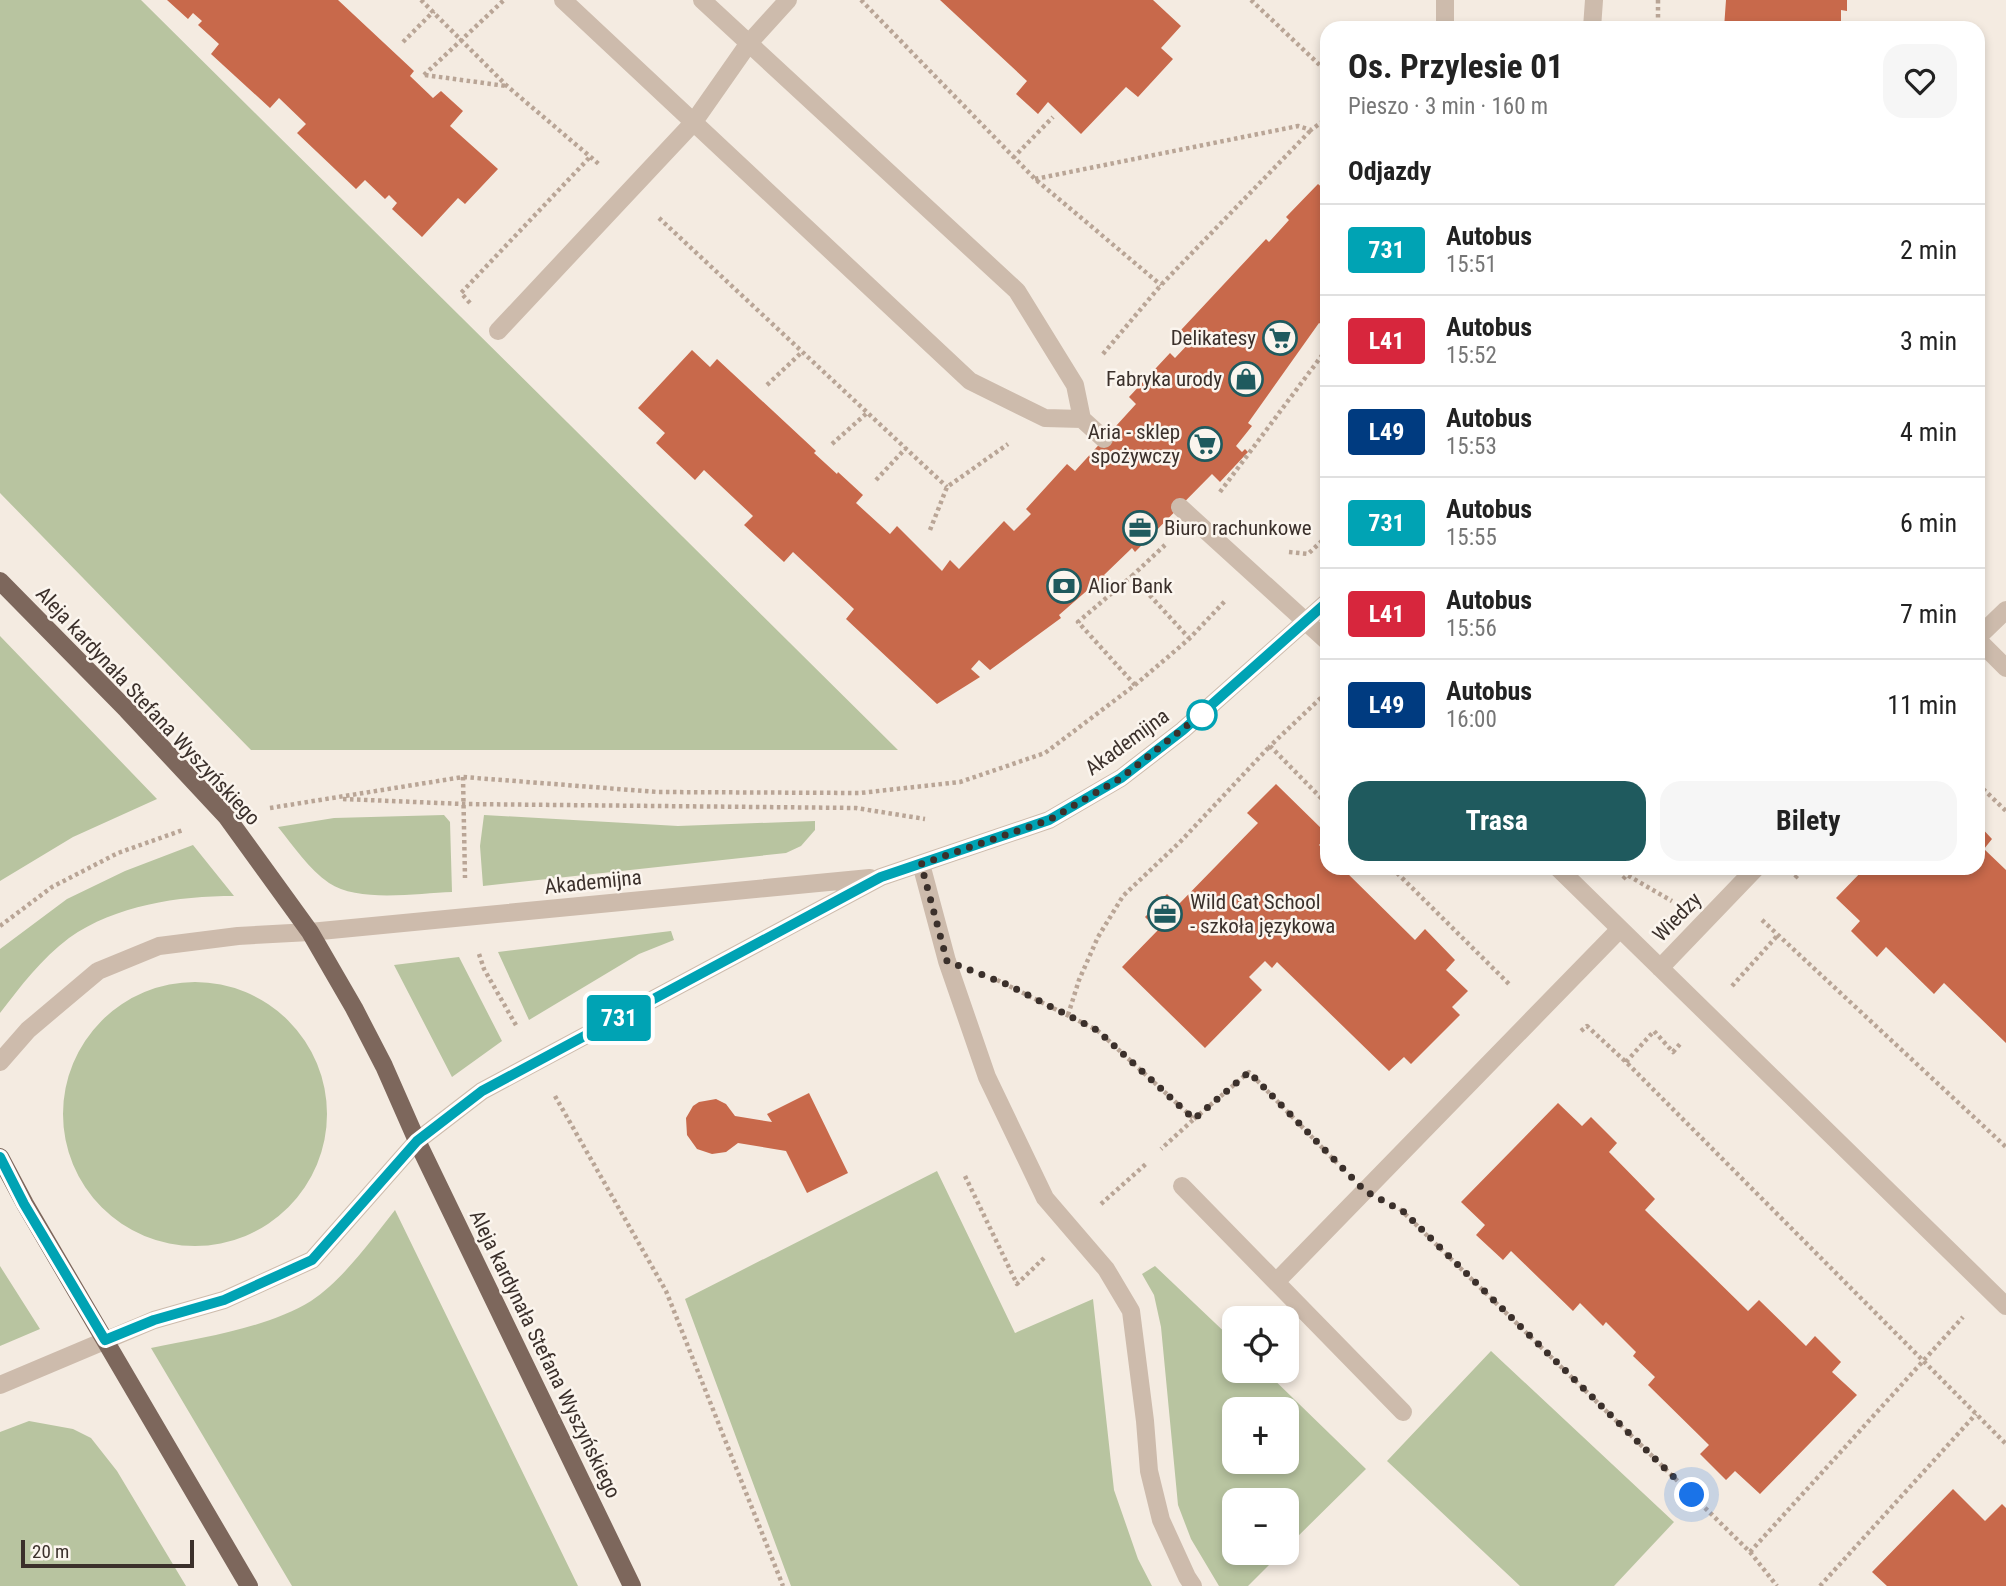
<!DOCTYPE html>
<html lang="pl">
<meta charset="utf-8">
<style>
body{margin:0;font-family:"Roboto Condensed",sans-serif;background:#f6f6f6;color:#222;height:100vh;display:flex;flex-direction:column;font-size:26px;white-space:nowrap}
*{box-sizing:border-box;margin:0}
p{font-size:23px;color:#767676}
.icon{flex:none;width:38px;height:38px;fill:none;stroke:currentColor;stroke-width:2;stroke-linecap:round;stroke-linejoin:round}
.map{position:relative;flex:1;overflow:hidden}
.panel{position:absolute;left:1320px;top:21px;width:665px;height:854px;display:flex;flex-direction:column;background:#fff;border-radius:21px;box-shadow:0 4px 10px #0003}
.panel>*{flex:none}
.badge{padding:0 14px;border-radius:5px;font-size:24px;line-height:46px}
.tools{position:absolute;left:1222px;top:1306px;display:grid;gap:14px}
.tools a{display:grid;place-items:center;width:77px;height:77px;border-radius:14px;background:#fff;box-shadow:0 4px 10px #0003;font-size:35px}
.scale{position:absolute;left:21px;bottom:18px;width:173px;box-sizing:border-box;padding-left:7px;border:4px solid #3b302b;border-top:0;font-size:19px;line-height:24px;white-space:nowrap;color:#3b302b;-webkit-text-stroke:5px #fbf5ee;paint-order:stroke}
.you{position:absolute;width:35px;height:35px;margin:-18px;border:5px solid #fff;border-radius:50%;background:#1a73e8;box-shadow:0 0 0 10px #1a73e833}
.map>.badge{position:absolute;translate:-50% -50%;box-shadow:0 0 0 4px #fff}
h2{padding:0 28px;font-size:26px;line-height:63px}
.round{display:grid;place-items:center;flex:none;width:74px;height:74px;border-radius:21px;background:#f6f6f6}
.overview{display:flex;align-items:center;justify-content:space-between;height:119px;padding:0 28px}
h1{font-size:33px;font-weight:700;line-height:52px}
.cta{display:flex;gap:14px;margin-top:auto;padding:14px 28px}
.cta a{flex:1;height:80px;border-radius:21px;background:#1f5a5e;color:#fff;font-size:28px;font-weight:700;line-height:80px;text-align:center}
.cta a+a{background:#f6f6f6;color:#222}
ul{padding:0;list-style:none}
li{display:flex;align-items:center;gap:21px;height:91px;padding:0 28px;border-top:2px solid #e0e0e0}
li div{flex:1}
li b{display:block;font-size:26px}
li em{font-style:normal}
li .badge{min-width:77px;font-weight:700;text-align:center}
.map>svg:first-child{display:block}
.green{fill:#b8c4a0;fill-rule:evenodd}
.building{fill:#c8694b}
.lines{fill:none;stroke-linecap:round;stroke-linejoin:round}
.path{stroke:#b9a596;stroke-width:4.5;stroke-dasharray:3.5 3.5;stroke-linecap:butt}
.service{stroke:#cdbbac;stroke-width:18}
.minor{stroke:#cdbbac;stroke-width:18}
.primary{stroke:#7d675c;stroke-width:18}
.line-casing{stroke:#fff;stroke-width:16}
.line{stroke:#00a3b4;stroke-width:10}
.walk{stroke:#3b302b;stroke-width:7;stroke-dasharray:0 12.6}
.stop-dot{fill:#fff;stroke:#00a3b4;stroke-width:3.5}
.labels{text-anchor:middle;stroke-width:5;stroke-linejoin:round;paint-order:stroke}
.poi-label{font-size:21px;fill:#3b302b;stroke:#fbf5ee;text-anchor:end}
.street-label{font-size:21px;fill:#3b302b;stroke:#fbf5ee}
</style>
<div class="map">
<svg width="2006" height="1586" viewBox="0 0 2006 1586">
<rect width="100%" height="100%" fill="#f4ebe1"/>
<path class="green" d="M 0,0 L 141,0 L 898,750 L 251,750 L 0,493 Z
M 0,636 L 157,799 L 73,837 L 0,881 Z
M 444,815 L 450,822 L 452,892 C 418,893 358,903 329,883 C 309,869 294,847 278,827 L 334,818 Z
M 484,815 L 678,826 L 815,821 L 815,830 L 801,846 L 786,853 L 483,886 L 480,846 Z
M 193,845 L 234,896 C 178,896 116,905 69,938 C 42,958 20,987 0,1013 L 0,949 L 67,899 L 125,871 Z
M 671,931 L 674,940 L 639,954 L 529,1020 L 498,952 Z
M 459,957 L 502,1041 L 452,1077 L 394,965 Z
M63 1114a132 132 0 1 1 264 0a132 132 0 1 1-264 0Z
M 937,1171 L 1015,1333 L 1093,1299 L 1114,1490 L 1138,1559 L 1152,1586 L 791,1586 L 685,1299 Z
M 395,1210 L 578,1586 L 292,1586 L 151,1348 C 201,1338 267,1328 311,1301 C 343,1280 372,1239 395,1210 Z
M 0,1266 L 40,1329 L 0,1346 Z
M 1155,1266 L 1234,1341 L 1234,1370 L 1264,1370 L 1366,1469 L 1286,1548 L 1286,1500 L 1234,1500 L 1234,1552 L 1282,1552 L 1248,1586 L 1219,1586 L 1191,1539 L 1178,1505 L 1161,1327 L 1154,1295 L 1142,1274 ZM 1234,1409 L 1286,1409 L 1286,1461 L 1234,1461 Z
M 1491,1351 L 1674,1522 L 1614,1586 L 1520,1586 L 1387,1461 Z
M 29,1421 L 73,1429 L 91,1438 L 117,1471 L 186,1586 L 0,1586 L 0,1432 Z"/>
<path class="building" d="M 167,0 L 338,0 L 414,71 L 410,76 L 433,98 L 441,91 L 463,111 L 450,126 L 498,169 L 465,204 L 458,198 L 422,237 L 392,209 L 397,203 L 389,195 L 385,199 L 365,180 L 356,189 L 297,133 L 306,124 L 279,98 L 270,108 L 211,54 L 219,44 L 198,25 L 202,21 L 193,13 L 188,19 Z
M 940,0 L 1153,0 L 1181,26 L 1161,48 L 1173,59 L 1138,97 L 1126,87 L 1081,134 L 1048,102 L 1038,114 L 1016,94 L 1027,81 Z
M 1726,0 L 1847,0 L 1847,11 L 1841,10 L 1841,28 L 1724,28 Z
M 1318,184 L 1325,190 L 1323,193 L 1326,197 L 1326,319 L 1323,325 L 1319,323 L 1248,423 L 1252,426 L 1236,446 L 1242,452 L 1245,449 L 1248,452 L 1220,482 L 1212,474 L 1135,552 L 1132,548 L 1104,575 L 1107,579 L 1101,584 L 1098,581 L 1059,615 L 1061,618 L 990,670 L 979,660 L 971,669 L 980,677 L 937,704 L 846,619 L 854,609 L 793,552 L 784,562 L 744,525 L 753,516 L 704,470 L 695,480 L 656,443 L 665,433 L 638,408 L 692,350 L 710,367 L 717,359 L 816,451 L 814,453 L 837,474 L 838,472 L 863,495 L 856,503 L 890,534 L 897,526 L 942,571 L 950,560 L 959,569 L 1004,521 L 1014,531 L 1031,514 L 1026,509 L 1067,464 L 1075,471 L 1136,404 L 1129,397 L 1170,353 L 1175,358 L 1192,340 L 1181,330 L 1266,239 L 1269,242 L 1289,220 L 1286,217 Z
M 1276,784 L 1326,833 L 1326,837 L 1319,845 L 1326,852 L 1326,868 L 1342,868 L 1415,940 L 1425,929 L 1455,960 L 1446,970 L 1468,991 L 1452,1007 L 1460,1015 L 1411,1064 L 1404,1057 L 1389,1071 L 1277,962 L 1272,968 L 1265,961 L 1249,977 L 1262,990 L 1205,1048 L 1122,967 L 1158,930 L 1145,917 L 1167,894 L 1178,905 L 1258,823 L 1247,813 Z
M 1978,824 L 1992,839 L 1984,849 L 2006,870 L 2006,1043 L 1944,983 L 1934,994 L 1886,947 L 1877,957 L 1851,931 L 1860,921 L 1836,898 L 1865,868 L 1978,868 Z
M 809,1093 L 848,1173 L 807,1193 L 786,1151 L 738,1143 L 726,1152 L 712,1154 L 697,1149 L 687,1135 L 686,1118 L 693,1106 L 699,1102 L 716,1099 L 726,1104 L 735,1116 L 772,1122 L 767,1114 Z
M 1558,1103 L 1582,1126 L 1591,1117 L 1617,1143 L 1609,1152 L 1655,1199 L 1645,1210 L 1748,1311 L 1759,1300 L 1806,1346 L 1815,1336 L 1841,1362 L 1832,1372 L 1857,1395 L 1760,1494 L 1735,1471 L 1726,1480 L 1700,1454 L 1709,1445 L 1648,1385 L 1655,1377 L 1633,1356 L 1636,1352 L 1606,1322 L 1603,1326 L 1580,1303 L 1573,1311 L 1511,1251 L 1503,1260 L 1476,1235 L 1485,1225 L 1461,1202 Z
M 1953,1489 L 1985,1521 L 2002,1504 L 2006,1508 L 2006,1586 L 1887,1586 L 1872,1572 Z"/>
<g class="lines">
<path class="path" d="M 421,0 L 507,86 L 600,165
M 861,0 L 1035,179 L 1161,285
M 1251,0 L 1326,71
M 1658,0 L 1658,28
M 403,42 L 434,11
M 424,75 L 504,0
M 425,75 L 506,86
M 1013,158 L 1053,117
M 1035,179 L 1298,126 L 1311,130 L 1326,119
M 659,218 L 947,487
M 470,303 L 461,293 L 590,157
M 1103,354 L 1161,285 L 1311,130
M 767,385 L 802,352
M 832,444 L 867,413
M 876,480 L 906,448
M 1220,492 L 1326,350
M 930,530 L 947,487 L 1008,444
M 1289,552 L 1308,554 L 1326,537
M 1132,576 L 1165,545
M 1135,685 L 1078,622 L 1132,576 L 1189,638
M 1326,693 L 1270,746 L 1326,803
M 463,777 L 465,878
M 1978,784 L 2006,811
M 343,799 L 463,804 L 856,808 L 925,819
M 270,808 L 463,777 L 657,792 L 860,793 L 960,782 L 1045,753 L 1135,685 L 1189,639 L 1225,601
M 1392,868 L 1511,986
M 1795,878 L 1804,868
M 1623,879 L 1627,875 L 1672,901
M 1762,920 L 2006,1147
M 0,926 L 52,887 L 118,853 L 183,830
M 479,954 L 484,969 L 517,1027
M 997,980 L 1097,1030 L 1194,1119 L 1161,1149
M 1732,986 L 1777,936
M 1068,1015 L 1079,980 L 1098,937 L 1123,896 L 1181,841 L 1270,746
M 1581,1031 L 1587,1026 L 1626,1062 L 2006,1444
M 1626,1062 L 1654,1031 L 1673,1052 L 1680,1044
M 555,1096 L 666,1291 L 783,1586
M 1194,1119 L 1249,1072 L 1337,1163
M 965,1176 L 1017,1284 L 1044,1258
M 1101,1204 L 1147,1163
M 1400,1209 L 1750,1552 L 1777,1586
M 1750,1552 L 1963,1317
M 1820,1586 L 1976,1414"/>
<path class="service" d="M 563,0 L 970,381 L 1045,418 L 1082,419 L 1104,439
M 702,0 L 1017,291 L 1075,385 L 1082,419
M 1445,0 L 1445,28
M 498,331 L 693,123 L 749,43 L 788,0
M 1180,507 L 1326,640
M 1978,637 L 2006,610
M 1978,640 L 2006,668
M 921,864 L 947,961 L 987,1077 L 1045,1198 L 1106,1269 L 1131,1311 L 1145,1421 L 1149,1471 L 1161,1520 L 1187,1577 L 1193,1586
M 1558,868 L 2006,1306
M 1660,968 L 1756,868
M 1182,1186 L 1403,1412
M 1276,1282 L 1620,929"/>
<path class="minor" d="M 1592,28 L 1594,0
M 0,1062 L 28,1030 L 98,971 L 159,946 L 238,936 L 310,932 L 870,878
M 0,1385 L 154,1320 L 224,1300 L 312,1260 L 417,1141 L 482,1091 L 881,877 L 1049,820 L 1121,778 L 1183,730 L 1326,603"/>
<path class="primary" d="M 0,581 L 127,710 L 226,816 L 310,932 L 354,1008 L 384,1066 L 417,1141 L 632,1586
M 0,1157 L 25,1204 L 249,1586"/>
</g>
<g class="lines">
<g class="line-casing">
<path id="line" d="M 0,1157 L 24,1204 L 105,1340 L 154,1320 L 224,1300 L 312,1260 L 417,1141 L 482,1091 L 881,877 L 1049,820 L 1121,778 L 1183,730 L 1326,603"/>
</g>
<use href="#line" class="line"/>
<path class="walk" d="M 1202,715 L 1204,712 L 1121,778 L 1049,820 L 921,864 L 947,961 L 1006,984 L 1097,1030 L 1194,1119 L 1249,1072 L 1365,1191 L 1404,1212 L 1692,1495"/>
</g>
<defs>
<g id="supermarket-ring" transform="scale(1.75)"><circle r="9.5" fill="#fbf5ee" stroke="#1f5a5e" stroke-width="1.5"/><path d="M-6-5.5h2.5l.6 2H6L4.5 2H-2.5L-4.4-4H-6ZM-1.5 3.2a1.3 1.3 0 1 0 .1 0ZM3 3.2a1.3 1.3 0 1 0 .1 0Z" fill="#1f5a5e"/></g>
<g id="shop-ring" transform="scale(1.75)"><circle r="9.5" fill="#fbf5ee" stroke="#1f5a5e" stroke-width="1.5"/><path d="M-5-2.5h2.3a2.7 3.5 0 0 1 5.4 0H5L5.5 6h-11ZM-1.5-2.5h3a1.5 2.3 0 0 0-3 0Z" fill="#1f5a5e"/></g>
<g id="office-ring" transform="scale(1.75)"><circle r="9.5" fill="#fbf5ee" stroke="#1f5a5e" stroke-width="1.5"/><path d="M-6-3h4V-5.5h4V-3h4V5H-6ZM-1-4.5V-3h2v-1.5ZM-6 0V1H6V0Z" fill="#1f5a5e"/></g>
<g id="bank-ring" transform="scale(1.75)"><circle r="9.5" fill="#fbf5ee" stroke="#1f5a5e" stroke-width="1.5"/><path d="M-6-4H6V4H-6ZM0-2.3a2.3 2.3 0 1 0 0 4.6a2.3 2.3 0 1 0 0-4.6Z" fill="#1f5a5e"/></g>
</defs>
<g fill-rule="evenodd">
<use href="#supermarket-ring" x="1280" y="338"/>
<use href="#shop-ring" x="1246" y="379"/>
<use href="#supermarket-ring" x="1205" y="444"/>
<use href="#office-ring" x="1140" y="528"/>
<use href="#bank-ring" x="1064" y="586"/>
<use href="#office-ring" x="1165" y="914"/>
</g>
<circle class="stop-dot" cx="1202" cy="715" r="14"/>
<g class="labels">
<g class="poi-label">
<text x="1256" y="345">Delikatesy</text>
<text x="1222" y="386">Fabryka urody</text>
<text x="1180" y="439">Aria - sklep<tspan x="1180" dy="24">spożywczy</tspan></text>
<text x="1164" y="535" text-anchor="start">Biuro rachunkowe</text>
<text x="1088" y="593" text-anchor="start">Alior Bank</text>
<text x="1190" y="909" text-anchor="start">Wild Cat School<tspan x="1190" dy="24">- szkoła językowa</tspan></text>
</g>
<g class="street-label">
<text transform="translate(148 706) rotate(47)" y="7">Aleja kardynała Stefana Wyszyńskiego</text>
<text transform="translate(1127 742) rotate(-36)" y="7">Akademijna</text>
<text transform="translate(593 882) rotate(-6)" y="7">Akademijna</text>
<text transform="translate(1677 917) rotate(-46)" y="7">Wiedzy</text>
<text transform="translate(545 1354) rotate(64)" y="7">Aleja kardynała Stefana Wyszyńskiego</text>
</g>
</g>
</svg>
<div class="tools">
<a><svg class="icon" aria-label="locate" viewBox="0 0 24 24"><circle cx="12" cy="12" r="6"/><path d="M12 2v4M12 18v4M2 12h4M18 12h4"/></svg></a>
<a>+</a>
<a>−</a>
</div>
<div class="scale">20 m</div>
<div class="you" style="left:1692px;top:1495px"></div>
<b class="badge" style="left:619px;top:1018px;background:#00a3b4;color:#fff">731</b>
<section class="panel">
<div class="overview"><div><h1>Os. Przylesie 01</h1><p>Pieszo · 3 min · 160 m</p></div><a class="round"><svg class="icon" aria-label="heart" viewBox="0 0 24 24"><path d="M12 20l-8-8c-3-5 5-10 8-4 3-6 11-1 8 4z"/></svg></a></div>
<h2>Odjazdy</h2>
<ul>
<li><span class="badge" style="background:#00a3b4;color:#fff">731</span><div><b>Autobus</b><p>15:51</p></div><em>2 min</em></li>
<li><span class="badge" style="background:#d7263d;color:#fff">L41</span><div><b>Autobus</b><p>15:52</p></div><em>3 min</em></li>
<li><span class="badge" style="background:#003b80;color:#fff">L49</span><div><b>Autobus</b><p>15:53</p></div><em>4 min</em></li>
<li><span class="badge" style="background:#00a3b4;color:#fff">731</span><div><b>Autobus</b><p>15:55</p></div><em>6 min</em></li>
<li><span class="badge" style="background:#d7263d;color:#fff">L41</span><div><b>Autobus</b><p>15:56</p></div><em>7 min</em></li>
<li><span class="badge" style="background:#003b80;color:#fff">L49</span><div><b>Autobus</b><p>16:00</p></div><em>11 min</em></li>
</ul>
<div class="cta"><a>Trasa</a><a>Bilety</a></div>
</section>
</div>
